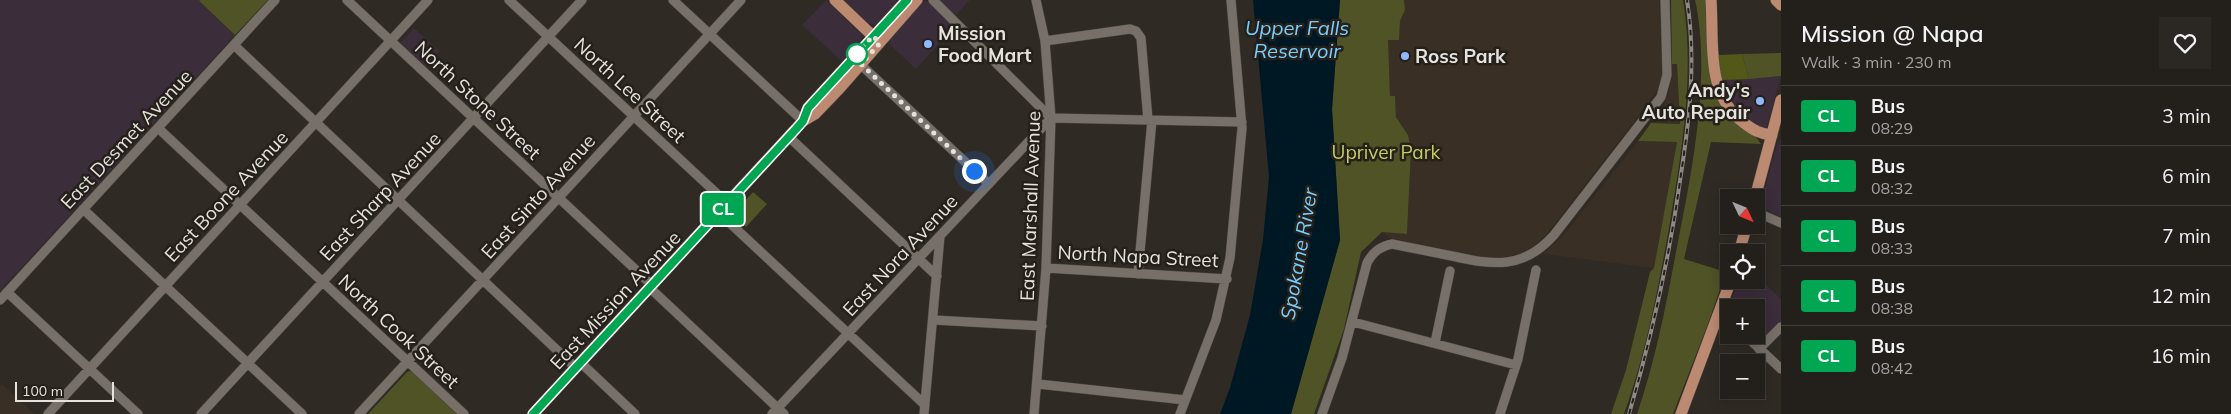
<!DOCTYPE html>
<meta charset="utf-8">
<style>
body{margin:0;font-family:Mulish,sans-serif;background:#2b2824;color:#f1f3f6;height:100vh;display:flex;flex-direction:column;font-size:19px;white-space:nowrap}
*{box-sizing:border-box;margin:0}
p{font-size:16px;color:#a3a3a3}
.icon{flex:none;width:28px;height:28px;fill:none;stroke:currentColor;stroke-width:2;stroke-linecap:round;stroke-linejoin:round}
.map{position:relative;flex:1;overflow:hidden}
.drawer{display:flex;flex-direction:column;background:#23201b;width:450px}
.drawer>*{flex:none}
.badge{padding:0 10px;border-radius:4px;font-size:18px;line-height:32px}
.needle{width:32px;rotate:133deg}
.controls{position:absolute;left:1720px;top:189px;display:grid;gap:10px}
.controls a{display:grid;place-items:center;width:45px;height:45px;border-radius:0px;background:#23201b;box-shadow:0 2px 12px #0003,0 0 0 1px #403e3a;font-size:25px}
.scale{position:absolute;left:15px;bottom:12px;width:99px;box-sizing:border-box;padding-left:5px;border:2px solid #e6e2de;border-top:0;font-size:14px;line-height:18px;white-space:nowrap;color:#e6e2de;-webkit-text-stroke:4px #25201a;paint-order:stroke}
.you{position:absolute;width:25px;height:25px;margin:-12px;border:4px solid #fff;border-radius:50%;background:#1a73e8;box-shadow:0 0 0 8px #1a73e833}
.map>.badge{position:absolute;translate:-50% -50%;box-shadow:0 0 0 2px #fff}
.round{display:grid;place-items:center;flex:none;width:52px;height:52px;border-radius:0px;background:#2b2824}
.overview{display:flex;align-items:center;justify-content:space-between;height:85px;padding:0 20px}
h1{font-size:24px;font-weight:600;line-height:38px}
ul{padding:0;list-style:none}
li{display:flex;align-items:center;gap:15px;height:60px;padding:0 20px;border-top:1px solid #403e3a}
li div{flex:1}
li b{display:block;font-size:19px}
li em{font-style:normal}
li .badge{min-width:55px;font-weight:700;text-align:center}
main{display:flex;flex:1;min-height:0}
.map>svg:first-child{display:block}
.commercial{fill:#3b2d3a}
.built{fill:#392f24}
.green{fill:#4f5326}
.forest{fill:#535819}
.water{fill:#001724}
.lines{fill:none;stroke-linecap:round;stroke-linejoin:round}
.minor-casing{stroke:#4d4843;stroke-width:10}
.major-casing{stroke:#4d4843;stroke-width:12}
.minor{stroke:#777069;stroke-width:9}
.major{stroke:#bc8971;stroke-width:11}
.rail-casing{stroke:#8e8984;stroke-width:4}
.rail{stroke:#25201a;stroke-width:2;stroke-dasharray:5.5;stroke-linecap:butt}
.line-casing{stroke:#fff;stroke-width:11}
.line{stroke:#00a651;stroke-width:8}
.walk{stroke:#e6e2de;stroke-width:5;stroke-dasharray:0 9}
.poi-dot{fill:#90b8fd;stroke:#25201a;stroke-width:2}
.stop-dot{fill:#fff;stroke:#00a651;stroke-width:2.5}
.labels{text-anchor:middle;stroke-width:5;stroke-linejoin:round;paint-order:stroke}
.poi-label{font-size:19px;font-weight:bold;fill:#e6e2de;stroke:#25201a;text-anchor:start}
.street-label{font-size:19px;fill:#e6e2de;stroke:#25201a}
.park-label{font-size:19px;fill:#c5cf60;stroke:#25201a}
.water-label{font-size:20px;font-style:italic;fill:#78ceff;stroke:#25201a}
</style>
<main>
<div class="map">
<svg width="1781" height="414" viewBox="0 0 1781 414">
<rect width="100%" height="100%" fill="#2f2a24"/>
<path class="commercial" d="M 0,0 L 200,0 L 199,2 L 235,35 L 0,291 Z
M 826,0 L 862,35 L 861,43 L 844,63 L 802,25 Z
M 844,0 L 902,0 L 875,25 L 868,23 Z
M 939,0 L 970,0 L 955,16 Z
M 922,1 L 929,2 L 954,27 L 916,69 L 887,42 Z
M 414,28 L 440,51 L 426,67 L 400,43 Z
M 1781,76 L 1766,129 L 1753,124 L 1739,112 L 1726,94 L 1721,80 Z
M 1781,140 L 1781,217 L 1764,208 L 1761,204 L 1777,144 Z
M 1756,276 L 1781,299 L 1781,322 L 1762,341 L 1756,335 L 1756,308 L 1730,308 L 1738,280 L 1756,280 Z"/>
<path class="built" d="M 1404,0 L 1659,0 L 1662,75 L 1657,92 L 1546,235 L 1534,246 L 1522,253 L 1505,257 L 1488,258 L 1389,238 L 1382,232 L 1407,234 L 1411,149 L 1408,135 L 1396,117 L 1395,96 L 1390,96 L 1388,62 L 1388,40 L 1399,39 L 1400,21 L 1405,10 Z
M 1672,64 L 1677,64 L 1680,124 L 1651,123 L 1662,110 L 1669,92 Z
M 1638,141 L 1677,142 L 1654,268 L 1543,254 L 1562,237 Z
M 2,384 L 35,414 L 0,414 L 0,386 Z"/>
<path class="green" d="M 200,0 L 268,0 L 235,35 L 199,1 Z
M 1340,0 L 1404,0 L 1405,10 L 1400,21 L 1399,40 L 1388,40 L 1390,96 L 1395,96 L 1396,117 L 1408,135 L 1411,149 L 1407,234 L 1382,232 L 1361,252 L 1344,329 L 1314,414 L 1291,414 L 1340,240 L 1332,109 Z
M 1671,0 L 1683,0 C 1695,74 1682,149 1670,222 C 1659,285 1646,354 1624,414 L 1611,414 L 1626,370 L 1650,272 L 1654,268 L 1677,142 L 1638,141 L 1651,123 L 1680,124 L 1677,64 L 1672,64 Z
M 1695,0 L 1709,0 L 1712,77 L 1761,144 L 1711,142 L 1684,259 L 1726,272 L 1708,324 L 1673,414 L 1637,414 C 1655,362 1666,306 1676,252 C 1691,176 1712,76 1695,0 Z
M 1781,53 L 1781,76 L 1749,79 L 1742,54 Z
M 753,192 L 767,204 L 746,227 L 733,214 Z
M 410,371 L 413,372 L 457,414 L 368,414 L 407,372 Z"/>
<path class="forest" d="M 1742,54 L 1749,79 L 1721,80 L 1718,55 Z"/>
<path class="water" d="M 1253,0 L 1340,0 L 1332,109 L 1340,240 L 1291,414 L 1220,414 L 1230,388 L 1250,315 L 1263,240 L 1269,177 Z"/>
<g class="lines">
<g class="minor-casing">
<path id="minor" d="M 347,0 L 652,285
M 509,0 L 728,204
M 673,0 L 803,121
M 933,0 L 1051,118 L 1242,122
M 1045,41 L 1130,29 L 1136,31 L 1141,38 L 1148,120
M 234,45 L 576,368
M 861,65 L 989,184
M 158,128 L 464,414
M 789,137 L 937,276
M 83,209 L 302,414
M 1756,212 L 1781,223
M 719,213 L 925,405
M 1046,268 L 1227,279
M 1138,274 L 1152,120
M 650,288 L 784,414
M 7,292 L 138,414
M 0,300 L 275,0
M 1718,318 L 1729,322
M 934,320 L 1042,326
M 1353,322 L 1516,365
M 1745,335 L 1781,369
M 1435,343 L 1450,271
M 1759,349 L 1781,327
M 581,363 L 635,414
M 1038,384 L 1185,400
M 48,414 L 428,0
M 201,414 L 582,0
M 359,414 L 741,0
M 772,414 L 1051,118
M 924,414 L 940,236
M 1034,414 L 1046,268 L 1051,118 L 1045,41 L 1036,0
M 1180,414 L 1216,320 L 1230,258 L 1242,128 L 1231,0
M 1322,414 L 1342,358 L 1367,263 C 1373,252 1379,247 1392,244 C 1412,248 1432,252 1452,256 C 1493,265 1523,270 1554,235 L 1661,97 L 1667,75 L 1665,0
M 1500,414 L 1518,359 L 1536,270"/>
</g>
<g class="major-casing">
<path id="major" d="M 835,0 L 877,40
M 1711,0 C 1714,43 1705,94 1744,123 C 1753,130 1760,134 1772,135
M 1776,0 L 1781,5
M 803,121 L 808,108 L 907,0
M 1755,198 L 1781,100
M 1739,252 L 1747,225
M 533,414 L 803,121 L 815,114 L 840,88 L 917,0
M 1681,414 L 1731,280"/>
</g>
<use href="#minor" class="minor"/>
<use href="#major" class="major"/>
<g class="rail-casing">
<path id="rail" d="M 1629,414 C 1652,335 1670,255 1681,174 C 1690,116 1696,58 1687,0"/>
</g>
<use href="#rail" class="rail"/>
</g>
<g class="lines">
<g class="line-casing">
<path id="line" d="M 533,414 L 796,129 L 803,121 L 808,108 L 907,0"/>
</g>
<use href="#line" class="line"/>
<path class="walk" d="M 857,54 L 854,57 L 873,36 L 880,43 L 861,64 L 974,171"/>
</g>
<g class="poi-dot">
<circle cx="928" cy="44" r="5"/>
<circle cx="1405" cy="56" r="5"/>
<circle cx="1760" cy="101" r="5"/>
</g>
<circle class="stop-dot" cx="857" cy="54" r="10"/>
<g class="labels">
<g class="poi-label">
<text x="938" y="40">Mission<tspan x="938" dy="22">Food Mart</tspan></text>
<text x="1415" y="63">Ross Park</text>
<text x="1750" y="97" text-anchor="end">Andy's<tspan x="1750" dy="22">Auto Repair</tspan></text>
</g>
<g class="street-label">
<text transform="translate(630 90) rotate(43)" y="7">North Lee Street</text>
<text transform="translate(478 100) rotate(43)" y="7">North Stone Street</text>
<text transform="translate(126 139) rotate(-47)" y="7">East Desmet Avenue</text>
<text transform="translate(226 196) rotate(-47)" y="7">East Boone Avenue</text>
<text transform="translate(380 196) rotate(-47)" y="7">East Sharp Avenue</text>
<text transform="translate(538 196) rotate(-48)" y="7">East Sinto Avenue</text>
<text transform="translate(1030 206) rotate(-88)" y="7">East Marshall Avenue</text>
<text transform="translate(900 255) rotate(-47)" y="7">East Nora Avenue</text>
<text transform="translate(1138 256) rotate(3)" y="7">North Napa Street</text>
<text transform="translate(615 300) rotate(-47)" y="7">East Mission Avenue</text>
<text transform="translate(399 331) rotate(43)" y="7">North Cook Street</text>
</g>
<g class="park-label">
<text x="1386" y="159">Upriver Park</text>
</g>
<g class="water-label">
<text x="1297" y="35">Upper Falls<tspan x="1297" dy="23">Reservoir</tspan></text>
<text transform="translate(1299 254) rotate(-80)" y="7">Spokane River</text>
</g>
</g>
</svg>
<div class="controls">
<a><svg class="needle" viewBox="-14 -14 28 28"><path d="M0-13l5 13h-10z" fill="#e53935"/><path d="M0 13l5-13h-10z" fill="#a3a3a3"/></svg></a>
<a><svg class="icon" aria-label="locate" viewBox="0 0 24 24"><circle cx="12" cy="12" r="6"/><path d="M12 2v4M12 18v4M2 12h4M18 12h4"/></svg></a>
<a>+</a>
<a>−</a>
</div>
<div class="scale">100 m</div>
<div class="you" style="left:974px;top:171px"></div>
<b class="badge" style="left:723px;top:209px;background:#00a651;color:#fff">CL</b>
</div>
<section class="drawer">
<div class="overview"><div><h1>Mission @ Napa</h1><p>Walk · 3 min · 230 m</p></div><a class="round"><svg class="icon" aria-label="heart" viewBox="0 0 24 24"><path d="M12 20l-8-8c-3-5 5-10 8-4 3-6 11-1 8 4z"/></svg></a></div>
<ul>
<li><span class="badge" style="background:#00a651;color:#fff">CL</span><div><b>Bus</b><p>08:29</p></div><em>3 min</em></li>
<li><span class="badge" style="background:#00a651;color:#fff">CL</span><div><b>Bus</b><p>08:32</p></div><em>6 min</em></li>
<li><span class="badge" style="background:#00a651;color:#fff">CL</span><div><b>Bus</b><p>08:33</p></div><em>7 min</em></li>
<li><span class="badge" style="background:#00a651;color:#fff">CL</span><div><b>Bus</b><p>08:38</p></div><em>12 min</em></li>
<li><span class="badge" style="background:#00a651;color:#fff">CL</span><div><b>Bus</b><p>08:42</p></div><em>16 min</em></li>
</ul>
</section>
</main>
